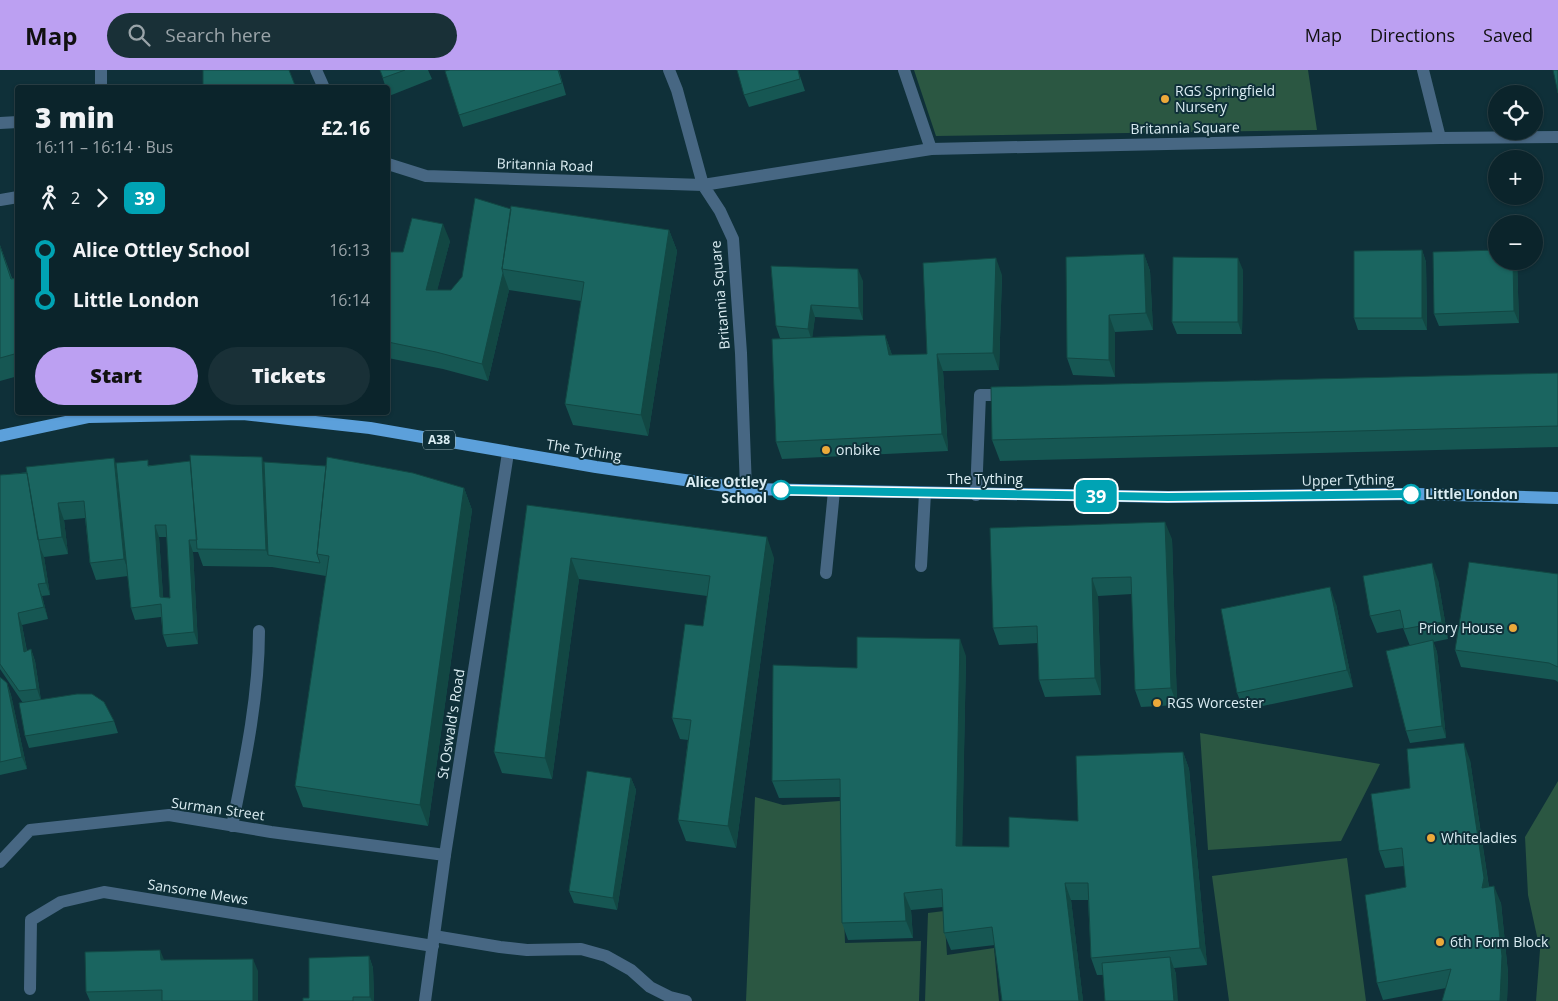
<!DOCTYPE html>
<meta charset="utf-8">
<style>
body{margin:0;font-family:"Open Sans",sans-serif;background:#193037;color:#f1f3f6;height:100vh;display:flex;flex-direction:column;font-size:19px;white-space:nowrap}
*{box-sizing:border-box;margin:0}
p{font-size:16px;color:#9aa4a9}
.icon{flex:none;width:28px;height:28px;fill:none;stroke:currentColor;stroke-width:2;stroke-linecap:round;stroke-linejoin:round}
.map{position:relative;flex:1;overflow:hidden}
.details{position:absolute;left:15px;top:15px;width:375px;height:330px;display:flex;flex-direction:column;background:#0b242b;border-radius:5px;box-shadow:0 1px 4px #0004,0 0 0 1px #2b4147}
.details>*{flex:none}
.badge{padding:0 10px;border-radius:8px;font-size:18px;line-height:32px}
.controls{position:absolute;left:1488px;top:15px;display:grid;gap:10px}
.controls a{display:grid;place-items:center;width:55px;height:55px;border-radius:50%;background:#0b242b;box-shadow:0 1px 4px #0004,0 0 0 1px #2b4147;font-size:25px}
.map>.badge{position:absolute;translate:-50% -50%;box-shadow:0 0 0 2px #fff}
.legs{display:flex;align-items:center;gap:8px;height:55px;padding:0 20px;font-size:16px}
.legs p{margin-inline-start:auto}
.head{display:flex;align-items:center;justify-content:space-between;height:85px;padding:0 20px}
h1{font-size:28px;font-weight:800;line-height:38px}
.button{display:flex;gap:10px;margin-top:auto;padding:10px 20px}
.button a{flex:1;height:58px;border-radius:30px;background:#bca0f2;color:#111;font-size:20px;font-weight:800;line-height:58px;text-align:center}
.button a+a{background:#193037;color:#f1f3f6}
ul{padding:0 20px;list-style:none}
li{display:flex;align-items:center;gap:18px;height:50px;font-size:19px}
li i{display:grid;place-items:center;width:8px;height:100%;margin:0 6px;background:currentColor}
li i::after{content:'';width:12px;height:12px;margin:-6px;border:4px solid;border-radius:50%;background:#0b242b}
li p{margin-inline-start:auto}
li:first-child i{background:linear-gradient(#0000 50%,currentColor 0)}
li:last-child i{background:linear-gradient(currentColor 50%,#0000 0)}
header{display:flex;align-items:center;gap:30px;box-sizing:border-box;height:70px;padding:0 25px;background:#bca0f2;color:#111}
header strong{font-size:24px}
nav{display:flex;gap:28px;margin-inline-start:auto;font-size:18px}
.search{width:350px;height:45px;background:#193037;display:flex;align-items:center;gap:12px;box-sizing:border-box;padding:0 18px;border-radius:28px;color:#9aa4a9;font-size:19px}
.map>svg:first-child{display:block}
.green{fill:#2b5742}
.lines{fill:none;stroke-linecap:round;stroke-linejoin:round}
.service{stroke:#476783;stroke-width:12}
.minor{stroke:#476783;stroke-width:12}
.primary{stroke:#5ca0db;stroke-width:12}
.wall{fill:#165753;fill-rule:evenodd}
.shaded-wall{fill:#124743}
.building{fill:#1a6560;stroke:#124743;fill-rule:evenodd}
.line-1-casing{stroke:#fff;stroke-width:11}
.line-1{stroke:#00a3b4;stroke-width:8}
.poi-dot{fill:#eca93a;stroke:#0f3039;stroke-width:2}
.stop-1-dot{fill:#fff;stroke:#00a3b4;stroke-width:2.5}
.labels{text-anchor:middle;stroke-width:4;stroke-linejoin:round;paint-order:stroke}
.shield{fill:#0f3039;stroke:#9eb4bb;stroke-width:1}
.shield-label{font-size:12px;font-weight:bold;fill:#dbedf3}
.poi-label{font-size:14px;fill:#dbedf3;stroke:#0f3039;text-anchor:start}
.street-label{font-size:14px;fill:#dbedf3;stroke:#0f3039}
.stop-label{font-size:14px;font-weight:bold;fill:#dbedf3;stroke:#0f3039;text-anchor:end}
</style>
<header>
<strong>Map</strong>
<div class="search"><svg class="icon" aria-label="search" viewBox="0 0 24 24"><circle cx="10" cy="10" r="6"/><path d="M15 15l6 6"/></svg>Search here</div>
<nav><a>Map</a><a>Directions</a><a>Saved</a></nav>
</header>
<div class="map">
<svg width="1558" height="931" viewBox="0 0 1558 931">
<rect width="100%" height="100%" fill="#0f3039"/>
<path class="green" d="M 914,0 L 1308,0 L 1317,60 L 936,66 Z
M 1200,663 L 1380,694 L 1341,771 L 1208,780 Z
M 1558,711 L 1558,931 L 1536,931 L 1540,880 L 1528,825 L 1525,767 Z
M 755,727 L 783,735 L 840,731 L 845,873 L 921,871 L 919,931 L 746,931 Z
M 1347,788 L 1366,931 L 1229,931 L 1212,806 Z
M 944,841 L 947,885 L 994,878 L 999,931 L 925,931 L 928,843 Z"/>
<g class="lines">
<path class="service" d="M 101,0 L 101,18
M 0,53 L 18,52
M 976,425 L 980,325 L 1008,325
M 921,496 L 925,423
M 826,503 L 834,421
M 232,756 C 245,692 259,626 259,561
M 0,792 L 30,760 L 169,745 L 271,762 L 445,785
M 434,866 L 500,877 L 527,880 L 581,879 L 606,886 L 631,900 L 650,917 L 670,927 L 686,931"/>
<path class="minor" d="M 316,0 L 324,18
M 669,0 L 677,20 L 703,115 L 720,141 L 733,169 L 741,283 L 746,419
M 904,0 L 931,79 L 1440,68 L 1423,0
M 1440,68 L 1558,67
M 388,94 L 426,106 L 703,115 L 931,79
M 0,130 L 18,127
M 30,919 L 31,850 L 61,832 L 104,822 L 433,876
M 425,931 L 445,785 L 508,383"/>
<path class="primary" d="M 0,366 L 89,347 L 243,344 L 370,358 L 596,397 L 746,419 L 1168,427 L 1417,424 L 1558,428"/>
</g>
<path class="wall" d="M 380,0 L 428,0 L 432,9 L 389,26 L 388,21 L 388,18 L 386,18 Z
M 559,0 L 566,25 L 463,57 L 459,45 Z
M 798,0 L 805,21 L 749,37 L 744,25 Z
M 511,139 L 669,160 L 677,181 L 648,366 L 573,355 L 565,334 L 581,231 L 509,220 L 488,311 L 443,299 L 388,288 L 388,182 L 403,182 L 450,171 L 437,220 L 451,220 L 462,207 Z
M 0,175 L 12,208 L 18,208 L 18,306 L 0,311 Z
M 1422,180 L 1426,192 L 1427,260 L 1358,260 L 1354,248 Z
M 1144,184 L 1150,201 L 1153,260 L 1115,262 L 1115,307 L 1073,305 L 1067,288 Z
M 1496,191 L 1517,191 L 1519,253 L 1439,256 L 1434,244 Z
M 771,196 L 863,211 L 863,250 L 815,247 L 812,267 L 885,265 L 892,285 L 927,284 L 1002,205 L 999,300 L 943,301 L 948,381 L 782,389 L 776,372 L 784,268 L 780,268 L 776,256 Z
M 1243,200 L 1242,264 L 1177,264 L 1172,252 Z
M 1558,303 L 1558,377 L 1000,391 L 992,370 Z
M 264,392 L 464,418 L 472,440 L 428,756 L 303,737 L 295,716 L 326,506 L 272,497 L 203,496 L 198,482 L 193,482 L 198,574 L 167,577 L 163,565 L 161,547 L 135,550 L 131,538 L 128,506 L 96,510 L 90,493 L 85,448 L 64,450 L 68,484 L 44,487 L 50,525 L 42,526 L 48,549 L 22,555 L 27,581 L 31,579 L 35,591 L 41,630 L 114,651 L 118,663 L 29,678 L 25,666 L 23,633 L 0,599 L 0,405 L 116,393 L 150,395 ZM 159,467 L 167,467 L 170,528 L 163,527 Z
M 527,435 L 774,488 L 736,778 L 686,771 L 678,750 L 688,670 L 680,669 L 672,648 L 703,556 L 707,526 L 579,509 L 552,709 L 502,703 L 494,682 Z
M 1172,469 L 1177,635 L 1141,637 L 1135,620 L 1132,524 L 1098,526 L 1101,625 L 1045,627 L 1039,610 L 1038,573 L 999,575 L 993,558 Z
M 1558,504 L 1558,612 L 1555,610 L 1461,597 L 1455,580 Z
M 1438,510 L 1448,569 L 1433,572 L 1437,582 L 1446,668 L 1410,673 L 1406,661 L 1410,576 L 1403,558 L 1377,563 L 1370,546 Z
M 1336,534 L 1353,617 L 1244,640 L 1237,623 Z
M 966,586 L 962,776 L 1009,777 L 1078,751 L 1183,682 L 1189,699 L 1207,895 L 1174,898 L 1176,904 L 1097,905 L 1091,888 L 1088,830 L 1071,830 L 1083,931 L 1002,931 L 995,875 L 951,880 L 944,863 L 943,837 L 911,840 L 913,868 L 848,870 L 842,853 L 840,727 L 779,728 L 772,711 L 857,598 Z
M 0,607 L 7,613 L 11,625 L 27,699 L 0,705 Z
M 1470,690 L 1489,817 L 1501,833 L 1508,903 L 1507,931 L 1442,931 L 1446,918 L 1383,930 L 1377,913 L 1406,817 L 1404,796 L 1385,798 L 1379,781 L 1410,718 Z
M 631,708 L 636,720 L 617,840 L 574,833 L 569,821 Z
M 369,886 L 373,898 L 374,931 L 303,931 L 309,928 Z
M 164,890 L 258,901 L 258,931 L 90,931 L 86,922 Z"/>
<path class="shaded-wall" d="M 443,154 L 450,171 L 433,237 L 426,220 Z
M 669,160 L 677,181 L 648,366 L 641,345 Z
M 1422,180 L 1426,192 L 1427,260 L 1422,248 Z
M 1144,184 L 1150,201 L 1153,260 L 1146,243 Z
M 996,188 L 1002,205 L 999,300 L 993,283 Z
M 1238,188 L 1243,200 L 1242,264 L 1238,252 Z
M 1513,191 L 1517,191 L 1519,253 L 1514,241 Z
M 858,199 L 863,211 L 863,250 L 859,238 Z
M 503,203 L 509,220 L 488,311 L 482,294 Z
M 811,235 L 815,247 L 812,271 L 808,259 Z
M 1109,245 L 1115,262 L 1115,307 L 1109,290 Z
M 885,265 L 891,282 L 896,302 L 889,285 Z
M 937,284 L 943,301 L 948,381 L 942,364 Z
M 262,387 L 268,404 L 268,485 L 266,480 Z
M 114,388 L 120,405 L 130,506 L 124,489 Z
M 464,418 L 472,440 L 428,756 L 420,735 Z
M 58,433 L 64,450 L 68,484 L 62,467 Z
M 1165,452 L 1172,469 L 1177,635 L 1171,618 Z
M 155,455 L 159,467 L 164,539 L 160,527 Z
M 767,467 L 774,488 L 736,778 L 728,756 Z
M 189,470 L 193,482 L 198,574 L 194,562 Z
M 39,475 L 44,487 L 50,525 L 46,513 Z
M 571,488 L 579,509 L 552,709 L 545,688 Z
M 1432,493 L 1438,510 L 1448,569 L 1442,552 Z
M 1092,508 L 1098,526 L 1101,625 L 1095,608 Z
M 38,514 L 42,526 L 48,549 L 44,537 Z
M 1330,517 L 1336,534 L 1353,617 L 1347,600 Z
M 18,543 L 22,555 L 29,594 L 24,582 Z
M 960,569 L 966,586 L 962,793 L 956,776 Z
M 1433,570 L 1437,582 L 1446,668 L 1442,656 Z
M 31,579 L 35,591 L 41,631 L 37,619 Z
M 7,613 L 11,625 L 27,699 L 22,687 Z
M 1464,673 L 1470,690 L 1490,825 L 1482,818 Z
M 1183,682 L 1189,699 L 1207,895 L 1200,878 Z
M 631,708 L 636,720 L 617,840 L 613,828 Z
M 1065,813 L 1071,830 L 1083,931 L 1079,931 Z
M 1494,816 L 1501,833 L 1508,903 L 1507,931 L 1500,931 Z
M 904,823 L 911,840 L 913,868 L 906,851 Z
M 160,880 L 165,892 L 161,890 Z
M 369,886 L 373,898 L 374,931 L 372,931 L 370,927 Z
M 1170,887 L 1176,904 L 1178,931 L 1174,931 Z
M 253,889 L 258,901 L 258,931 L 253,931 Z"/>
<path class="building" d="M 203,0 L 289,0 L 296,18 L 203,18 Z
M 380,0 L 405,0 L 383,8 Z
M 450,0 L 558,0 L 562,13 L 459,45 L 445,1 Z
M 737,0 L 798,0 L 800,9 L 744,25 Z
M 1553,0 L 1558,0 L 1558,23 Z
M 18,126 L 18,140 L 15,127 Z
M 475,128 L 511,139 L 502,199 L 503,203 L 482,294 L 436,282 L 388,272 L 388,182 L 403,182 L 412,148 L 443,154 L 426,220 L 451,220 L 462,207 Z
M 511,136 L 669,160 L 641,345 L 565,334 L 584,212 L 502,199 Z
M 0,176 L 11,209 L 18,208 L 18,283 L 0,288 Z
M 1422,180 L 1422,248 L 1354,248 L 1354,181 Z
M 1496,180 L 1496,191 L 1513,191 L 1514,241 L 1434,244 L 1433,182 Z
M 1144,184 L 1146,243 L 1109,245 L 1109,290 L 1067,288 L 1066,187 Z
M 1173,187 L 1238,188 L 1238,252 L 1172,252 Z
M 996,188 L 993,283 L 937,284 L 942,364 L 776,372 L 772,269 L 885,265 L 889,285 L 927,284 L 923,193 Z
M 771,196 L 858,199 L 859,238 L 811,235 L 808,259 L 776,256 Z
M 1558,303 L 1558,356 L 992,370 L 991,317 Z
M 190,385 L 262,387 L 266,480 L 197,479 Z
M 327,387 L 413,403 L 464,418 L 420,735 L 295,716 L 329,486 L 317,484 Z
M 114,388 L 124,489 L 90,493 L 84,431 L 58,433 L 62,467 L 38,470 L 26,397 Z
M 148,390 L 148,396 L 190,391 L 197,470 L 189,470 L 194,562 L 163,565 L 161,534 L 131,538 L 116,393 ZM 155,455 L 166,455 L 170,528 L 160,527 Z
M 264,392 L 326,396 L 317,484 L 320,493 L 268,485 Z
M 27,403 L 46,513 L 38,514 L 44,537 L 18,543 L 24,582 L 31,579 L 37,619 L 19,621 L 0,594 L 0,405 Z
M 527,435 L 767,467 L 728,756 L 678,750 L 691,650 L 672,648 L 685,554 L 703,556 L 710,506 L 571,488 L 545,688 L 494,682 Z
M 1165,452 L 1171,618 L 1135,620 L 1131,507 L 1092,508 L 1095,608 L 1039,610 L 1037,556 L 993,558 L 990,458 Z
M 1469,492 L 1558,504 L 1558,597 L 1549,593 L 1455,580 Z
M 1432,493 L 1442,552 L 1404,559 L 1400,540 L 1370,546 L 1363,506 Z
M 1330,517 L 1347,600 L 1237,623 L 1221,539 Z
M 857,567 L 960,569 L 956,776 L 1009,777 L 1009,747 L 1078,751 L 1076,686 L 1183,682 L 1200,878 L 1091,888 L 1088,813 L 1065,813 L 1079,931 L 1002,931 L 992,857 L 944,863 L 942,819 L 904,823 L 906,851 L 842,853 L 840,709 L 772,711 L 773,595 L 857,598 Z
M 1433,570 L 1442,656 L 1406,661 L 1386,581 Z
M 0,607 L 7,613 L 22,687 L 0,692 Z
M 77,624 L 92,624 L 104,632 L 114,651 L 25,666 L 19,633 Z
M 1464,673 L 1484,808 L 1482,818 L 1494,816 L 1502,886 L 1500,931 L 1442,931 L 1451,899 L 1377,913 L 1365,825 L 1406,817 L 1402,778 L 1379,781 L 1371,724 L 1410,718 L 1407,679 Z
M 587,701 L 631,708 L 613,828 L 569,821 Z
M 160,880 L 161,890 L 253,889 L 253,931 L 162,931 L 162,920 L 86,922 L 85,882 Z
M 369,886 L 370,927 L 353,927 L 353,931 L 303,931 L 303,928 L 309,928 L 309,888 Z
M 1170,887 L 1174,931 L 1105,931 L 1102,893 Z"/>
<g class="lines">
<g class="line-1-casing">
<path id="line-1" d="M 781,420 L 1168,427 L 1411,424"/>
</g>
<use href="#line-1" class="line-1"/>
</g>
<g class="poi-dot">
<circle cx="1165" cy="29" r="5"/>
<circle cx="826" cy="380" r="5"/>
<circle cx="1513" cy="558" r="5"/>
<circle cx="1157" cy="633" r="5"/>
<circle cx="1431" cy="768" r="5"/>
<circle cx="1440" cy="872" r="5"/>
</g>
<g class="stop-1-dot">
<circle cx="781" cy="420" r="9"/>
<circle cx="1411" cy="424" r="9"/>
</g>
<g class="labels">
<rect class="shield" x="423" y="360.5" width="32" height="19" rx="4"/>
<g class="shield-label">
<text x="439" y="374">A38</text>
</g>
<g class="poi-label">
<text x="1175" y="26">RGS Springfield<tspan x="1175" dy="16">Nursery</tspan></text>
<text x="836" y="385">onbike</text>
<text x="1503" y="563" text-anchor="end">Priory House</text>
<text x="1167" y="638">RGS Worcester</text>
<text x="1441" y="773">Whiteladies</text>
<text x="1450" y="877">6th Form Block</text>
</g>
<g class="street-label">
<text transform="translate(1185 58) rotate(-1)" y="5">Britannia Square</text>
<text transform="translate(545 95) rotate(2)" y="5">Britannia Road</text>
<text transform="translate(720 225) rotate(-95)" y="5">Britannia Square</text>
<text transform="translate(584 380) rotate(9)" y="5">The Tything</text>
<text x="985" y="414">The Tything</text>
<text transform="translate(1348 410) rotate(-1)" y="5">Upper Tything</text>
<text transform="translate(451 654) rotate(-81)" y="5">St Oswald's Road</text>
<text transform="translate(218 739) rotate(8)" y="5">Surman Street</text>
<text transform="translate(198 822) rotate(9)" y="5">Sansome Mews</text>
</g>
<g class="stop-label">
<text x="767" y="417">Alice Ottley<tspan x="767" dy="16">School</tspan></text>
<text x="1425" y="429" text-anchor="start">Little London</text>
</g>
</g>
</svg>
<div class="controls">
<a><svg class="icon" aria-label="locate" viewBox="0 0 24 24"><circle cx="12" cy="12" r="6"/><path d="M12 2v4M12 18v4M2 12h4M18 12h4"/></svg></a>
<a>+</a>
<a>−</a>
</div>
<b class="badge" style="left:1096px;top:426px;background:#00a3b4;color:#fff">39</b>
<section class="details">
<div class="head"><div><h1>3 min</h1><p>16:11 – 16:14 · Bus</p></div><b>£2.16</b></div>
<div class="legs"><svg class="icon" aria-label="walk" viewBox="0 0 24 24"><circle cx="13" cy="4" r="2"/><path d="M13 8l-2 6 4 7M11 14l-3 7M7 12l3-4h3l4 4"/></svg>2<svg class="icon" aria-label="forward" viewBox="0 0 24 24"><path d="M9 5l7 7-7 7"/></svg><b class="badge" style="background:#00a3b4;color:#fff">39</b></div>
<ul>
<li><i style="color:#00a3b4"></i><b>Alice Ottley School</b><p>16:13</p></li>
<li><i style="color:#00a3b4"></i><b>Little London</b><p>16:14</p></li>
</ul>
<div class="button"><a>Start</a><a>Tickets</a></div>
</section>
</div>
